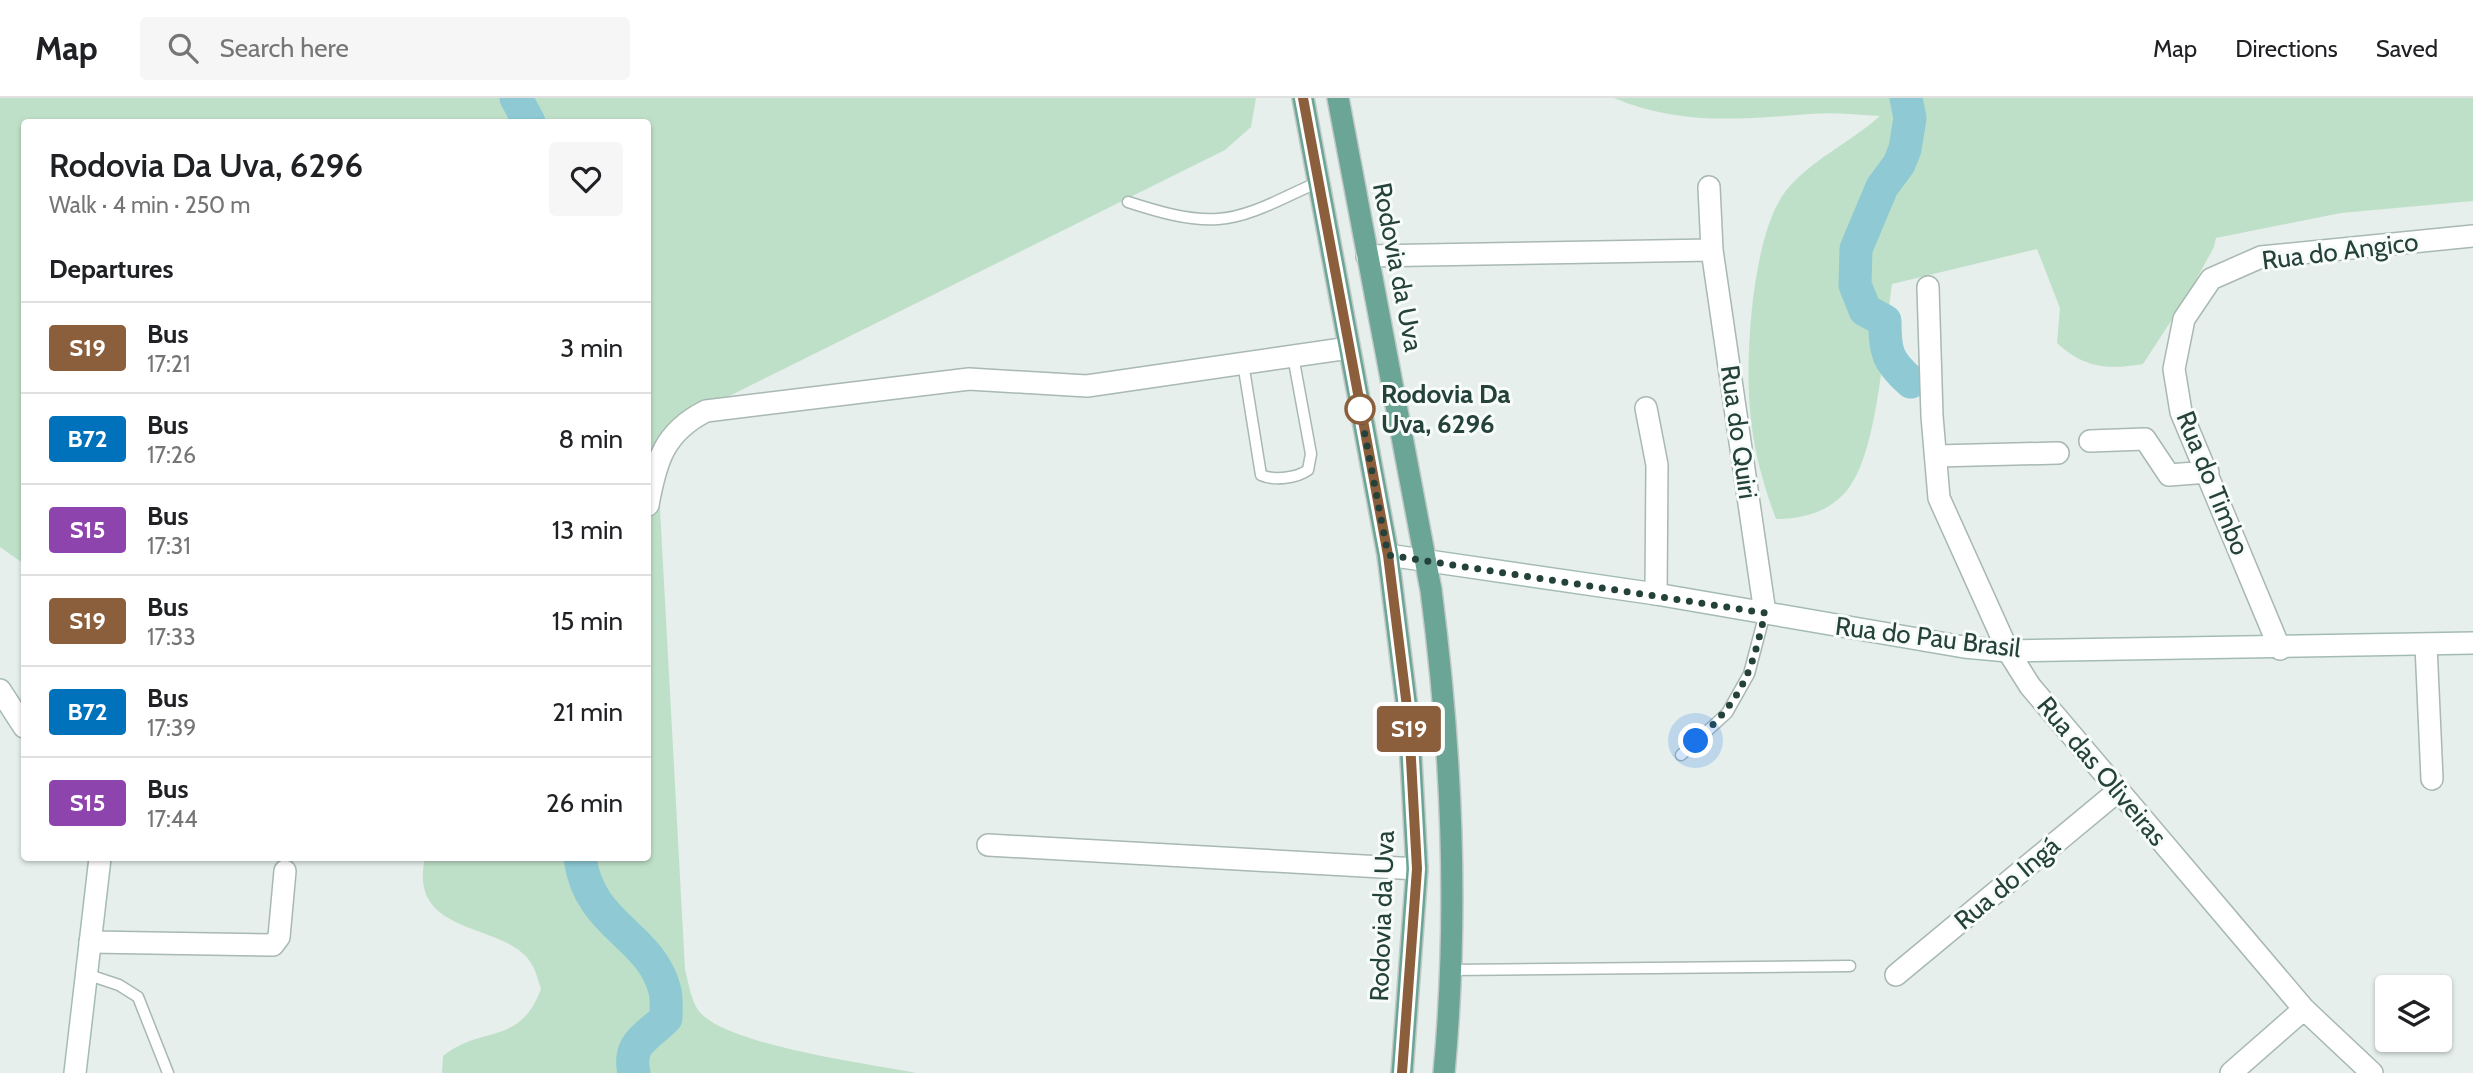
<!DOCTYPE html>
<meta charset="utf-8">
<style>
body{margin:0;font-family:Cabin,sans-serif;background:#f6f6f6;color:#202124;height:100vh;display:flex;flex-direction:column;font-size:26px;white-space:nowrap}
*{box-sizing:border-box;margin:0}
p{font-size:23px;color:#757577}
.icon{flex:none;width:38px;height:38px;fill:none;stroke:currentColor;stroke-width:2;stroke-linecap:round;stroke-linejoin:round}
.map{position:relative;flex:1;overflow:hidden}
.panel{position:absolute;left:21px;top:21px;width:630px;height:742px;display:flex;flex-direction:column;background:#fff;border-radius:7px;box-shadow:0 2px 5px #0004}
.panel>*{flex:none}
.badge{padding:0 14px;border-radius:5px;font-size:24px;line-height:46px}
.buttons{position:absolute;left:2375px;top:877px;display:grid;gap:14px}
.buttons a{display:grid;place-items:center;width:77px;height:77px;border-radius:7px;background:#fff;box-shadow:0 2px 5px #0004;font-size:35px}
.you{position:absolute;width:35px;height:35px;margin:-18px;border:5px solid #fff;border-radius:50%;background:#1a73e8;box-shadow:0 0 0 10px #1a73e833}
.map>.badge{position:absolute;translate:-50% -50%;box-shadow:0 0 0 4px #fff}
h2{padding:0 28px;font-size:26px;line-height:63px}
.round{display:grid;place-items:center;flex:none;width:74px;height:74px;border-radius:7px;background:#f6f6f6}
.summary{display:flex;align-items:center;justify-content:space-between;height:119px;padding:0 28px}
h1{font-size:33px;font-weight:600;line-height:52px}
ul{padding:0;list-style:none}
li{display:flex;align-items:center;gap:21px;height:91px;padding:0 28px;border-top:2px solid #e0e0e0}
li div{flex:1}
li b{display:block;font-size:26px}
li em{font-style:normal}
li .badge{min-width:77px;font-weight:700;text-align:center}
header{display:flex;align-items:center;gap:42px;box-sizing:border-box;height:98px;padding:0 35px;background:#fff;border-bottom:2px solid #e0e0e0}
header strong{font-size:33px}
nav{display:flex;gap:38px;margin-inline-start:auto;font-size:24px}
.search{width:490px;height:63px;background:#f6f6f6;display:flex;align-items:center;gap:18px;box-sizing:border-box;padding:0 24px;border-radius:7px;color:#757577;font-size:26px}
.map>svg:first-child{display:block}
.green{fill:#bfe0c8}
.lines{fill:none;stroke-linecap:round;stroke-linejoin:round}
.river{stroke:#8ec9d4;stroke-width:33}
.lane-casing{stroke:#a8b8b2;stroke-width:13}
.street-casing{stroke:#a8b8b2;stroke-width:24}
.secondary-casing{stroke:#a4bbb3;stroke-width:24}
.primary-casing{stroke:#c2cac8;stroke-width:24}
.lane{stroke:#fff;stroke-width:10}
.street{stroke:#fff;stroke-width:21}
.secondary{stroke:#fff;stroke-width:21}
.primary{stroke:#6aa596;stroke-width:21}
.line-casing{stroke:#fff;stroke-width:16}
.line{stroke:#8b5e3c;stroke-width:10}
.walk{stroke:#24423a;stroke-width:7;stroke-dasharray:0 12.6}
.stop-dot{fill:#fff;stroke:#8b5e3c;stroke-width:3.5}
.labels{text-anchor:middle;stroke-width:6;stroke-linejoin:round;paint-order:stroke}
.street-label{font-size:26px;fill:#24423a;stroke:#f7fbf9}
.stop-label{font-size:26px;font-weight:bold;fill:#24423a;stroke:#f7fbf9;text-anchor:start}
</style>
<header>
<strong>Map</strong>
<div class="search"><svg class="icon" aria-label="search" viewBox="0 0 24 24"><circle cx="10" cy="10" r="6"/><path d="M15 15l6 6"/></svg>Search here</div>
<nav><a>Map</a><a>Directions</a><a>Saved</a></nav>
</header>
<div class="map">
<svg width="2473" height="975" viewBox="0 0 2473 975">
<rect width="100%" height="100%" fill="#e6efeb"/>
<path class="green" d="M 0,0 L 1256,0 L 1251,29 L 1225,52 L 691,317 L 658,374 L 685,871 C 688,883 691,902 698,912 C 723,947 870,966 916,975 L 442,975 L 443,958 C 483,926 519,949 541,891 C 538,883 536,872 531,865 C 505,823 407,840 425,760 L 648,760 L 648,24 L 24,24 L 24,466 L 0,449 Z
M 1614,0 L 2473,0 L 2473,103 L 2341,115 L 2216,140 L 2214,149 L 2186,200 L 2143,266 C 2107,272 2084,270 2057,245 L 2060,210 L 2037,151 L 1892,186 C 1884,238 1879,352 1848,391 C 1830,414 1803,421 1776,421 C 1763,386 1753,350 1750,312 C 1745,258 1752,138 1785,94 C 1809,63 1851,44 1880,18 C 1857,17 1833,14 1810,16 C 1742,21 1680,28 1614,0 Z"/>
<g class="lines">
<path class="river" d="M 516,0 L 529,24
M 1906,0 L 1910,20 L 1905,51 L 1899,66 L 1882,89 L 1856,151 L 1855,187 L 1865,212 L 1885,223 C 1885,254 1887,263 1911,284
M 580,760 C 589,829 651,836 665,893 C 667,902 666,912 666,920 C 648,939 627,944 634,975"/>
<g class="lane-casing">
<path id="lane" d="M 1128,104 C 1156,113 1188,123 1218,121 C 1252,119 1287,97 1319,84
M 1243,265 L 1261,377 C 1274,383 1297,380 1308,372 L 1311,356 L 1293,258
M 1681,657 L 1727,615 L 1749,576 L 1765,515
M 1451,872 L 1850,868
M 86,876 L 119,887 L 138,899 L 168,975"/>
</g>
<g class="street-casing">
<path id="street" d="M 1709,89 L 1712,152 L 1765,515
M 1367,158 L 1712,152
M 1928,189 L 1932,318 L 1939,400 L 2008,553 L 2030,588 L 2304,911 L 2372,975
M 1646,310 L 1657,367 L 1656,496
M 2090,343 L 2145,341 L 2169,377 L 2208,374
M 1936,358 L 2058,355
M 648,407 C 656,363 664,334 706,313 L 969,281 L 1087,288 L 1349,250
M 2426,547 L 2432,681
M 2280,551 L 2181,314 L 2174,271 L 2184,221 L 2211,181 L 2261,159 L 2473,138
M 988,747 L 1417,771
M 90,844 L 273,847 L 279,839 L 285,773
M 1896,877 L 2118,693
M 2231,975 L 2304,911"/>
</g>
<g class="secondary-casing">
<path id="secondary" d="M 1388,457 L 1656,496 L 1964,549 L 2008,553 L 2473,545
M 0,592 L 24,629
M 75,975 L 100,760"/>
</g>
<g class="primary-casing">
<path id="primary" d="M 1303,0 L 1388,457 L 1409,625 L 1417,771 L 1402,975
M 1338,0 L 1431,492 C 1452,653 1459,813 1444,975"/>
</g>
<use href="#lane" class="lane"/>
<use href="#street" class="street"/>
<use href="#secondary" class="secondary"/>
<use href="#primary" class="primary"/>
</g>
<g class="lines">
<g class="line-casing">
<path id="line" d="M 1303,0 L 1388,457 L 1409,625 L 1417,771 L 1402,975"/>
</g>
<use href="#line" class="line"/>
<path class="walk" d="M 1360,311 L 1388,457 L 1765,515 C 1751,576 1743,600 1696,643"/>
</g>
<circle class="stop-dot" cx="1360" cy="311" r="14"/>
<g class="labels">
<g class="street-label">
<text transform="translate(2340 153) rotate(-7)" y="9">Rua do Angico</text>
<text transform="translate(1398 169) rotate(79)" y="9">Rodovia da Uva</text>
<text transform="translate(1739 334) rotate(82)" y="9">Rua do Quiri</text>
<text transform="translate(2213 385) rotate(68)" y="9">Rua do Timbo</text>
<text transform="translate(1928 539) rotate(7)" y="9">Rua do Pau Brasil</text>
<text transform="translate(2102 673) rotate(50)" y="9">Rua das Oliveiras</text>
<text transform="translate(2007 785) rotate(-40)" y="9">Rua do Ingá</text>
<text transform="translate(1382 818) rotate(-88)" y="9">Rodovia da Uva</text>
</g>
<g class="stop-label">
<text x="1381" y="305">Rodovia Da<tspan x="1381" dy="30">Uva, 6296</tspan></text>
</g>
</g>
</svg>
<div class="buttons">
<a><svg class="icon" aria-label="layers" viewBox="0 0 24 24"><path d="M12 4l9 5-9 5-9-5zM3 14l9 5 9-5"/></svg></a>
</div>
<div class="you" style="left:1696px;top:643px"></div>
<b class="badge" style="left:1409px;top:631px;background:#8b5e3c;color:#fff">S19</b>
<section class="panel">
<div class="summary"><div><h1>Rodovia Da Uva, 6296</h1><p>Walk · 4 min · 250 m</p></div><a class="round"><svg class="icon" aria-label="heart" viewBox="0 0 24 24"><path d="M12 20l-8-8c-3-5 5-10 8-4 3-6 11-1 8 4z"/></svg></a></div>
<h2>Departures</h2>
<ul>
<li><span class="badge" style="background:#8b5e3c;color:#fff">S19</span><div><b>Bus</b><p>17:21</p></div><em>3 min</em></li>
<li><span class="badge" style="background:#0072bc;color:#fff">B72</span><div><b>Bus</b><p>17:26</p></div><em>8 min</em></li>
<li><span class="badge" style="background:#8e44ad;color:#fff">S15</span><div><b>Bus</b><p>17:31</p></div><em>13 min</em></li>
<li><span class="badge" style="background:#8b5e3c;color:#fff">S19</span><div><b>Bus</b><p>17:33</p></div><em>15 min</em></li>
<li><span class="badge" style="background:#0072bc;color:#fff">B72</span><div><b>Bus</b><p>17:39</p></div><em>21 min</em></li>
<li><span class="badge" style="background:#8e44ad;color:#fff">S15</span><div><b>Bus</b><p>17:44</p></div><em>26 min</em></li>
</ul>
</section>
</div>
